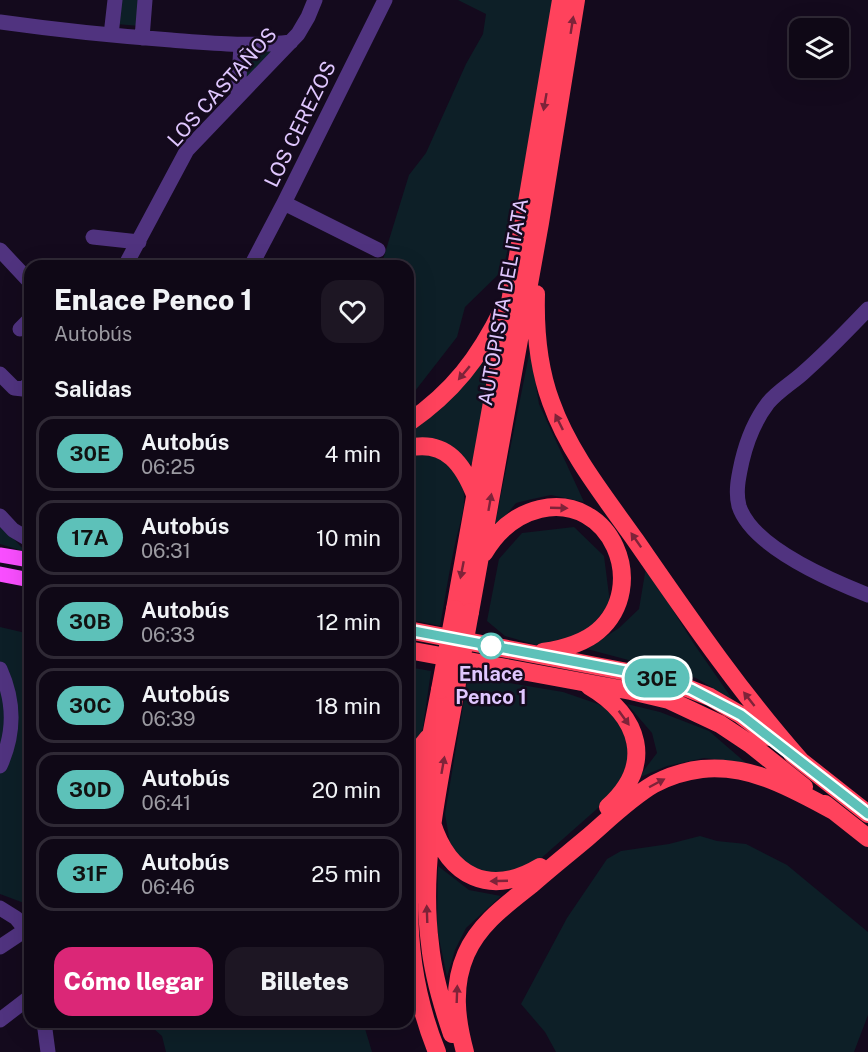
<!DOCTYPE html>
<html lang="es">
<meta charset="utf-8">
<style>
body{margin:0;font-family:"Public Sans",sans-serif;background:#1d1623;color:#f1f3f6;height:100vh;display:flex;flex-direction:column;font-size:22px;white-space:nowrap}
*{box-sizing:border-box;margin:0}
p{font-size:20px;color:#9b9aa1}
.icon{flex:none;width:33px;height:33px;fill:none;stroke:currentColor;stroke-width:2;stroke-linecap:round;stroke-linejoin:round}
.map{position:relative;flex:1;overflow:hidden}
.sheet{position:absolute;left:24px;top:260px;width:390px;height:768px;display:flex;flex-direction:column;background:#0f0816;border-radius:18px;box-shadow:0 6px 24px #0002,0 0 0 2px #2f2935}
.sheet>*{flex:none}
.badge{padding:0 12px;border-radius:20px;font-size:21px;line-height:39px}
.controls{position:absolute;left:789px;top:18px;display:grid;gap:12px}
.controls a{display:grid;place-items:center;width:60px;height:60px;border-radius:12px;background:#0f0816;box-shadow:0 6px 24px #0002,0 0 0 2px #2f2935;font-size:30px}
.map>.badge{position:absolute;translate:-50% -50%;box-shadow:0 0 0 3px #fff}
h2{padding:0 30px;font-size:22px;line-height:54px}
.round{display:grid;place-items:center;flex:none;width:63px;height:63px;border-radius:18px;background:#1d1623}
.summary{display:flex;align-items:center;justify-content:space-between;height:102px;padding:0 30px}
h1{font-size:28px;font-weight:800;line-height:45px}
.primary-button{display:flex;gap:12px;margin-top:auto;padding:12px 30px}
.primary-button a{flex:1;height:69px;border-radius:18px;background:#db2777;color:#fff;font-size:24px;font-weight:800;line-height:69px;text-align:center}
.primary-button a+a{background:#1d1623;color:#f1f3f6}
ul{padding:0;list-style:none}
li{display:flex;align-items:center;gap:18px;height:75px;margin:0 12px 9px;padding:0 18px;border:3px solid #2f2935;border-radius:18px}
li div{flex:1}
li b{display:block;font-size:22px}
li em{font-style:normal}
li .badge{min-width:66px;font-weight:700;text-align:center}
.map>svg:first-child{display:block}
.green{fill:#0d1f27}
.lines{fill:none;stroke-linecap:round;stroke-linejoin:round}
.minor{stroke:#50337f;stroke-width:15}
.major{stroke:#f94eff;stroke-width:15}
.highway{stroke:#ff425c;stroke-width:18}
.highway-bridge{stroke:#ff425c;stroke-width:18}
.oneway{fill:#7e2339}
.line-casing{stroke:#fff;stroke-width:14}
.line{stroke:#5dc1b9;stroke-width:9}
.stop-dot{fill:#fff;stroke:#5dc1b9;stroke-width:3}
.labels{text-anchor:middle;stroke-width:5;stroke-linejoin:round;paint-order:stroke}
.street-label{font-size:20px;fill:#e0c7ff;stroke:#140a1d}
.stop-label{font-size:20px;font-weight:bold;fill:#e0c7ff;stroke:#140a1d}
</style>
<div class="map">
<svg width="868" height="1052" viewBox="0 0 868 1052">
<rect width="100%" height="100%" fill="#140a1d"/>
<path class="green" d="M 118,0 L 142,0 L 140,26 L 116,24 Z
M 458,0 L 552,0 L 551,14 L 516,213 L 503,270 L 465,307 L 457,337 L 408,400 L 408,266 L 381,266 L 409,175 L 426,153 L 466,64 L 483,34 L 486,14 Z
M 272,51 L 241,88 L 245,52 Z
M 494,348 L 473,462 L 471,464 L 408,442 L 408,434 L 423,422 L 489,350 Z
M 530,350 L 539,404 L 584,502 L 551,495 L 528,500 L 516,503 L 498,525 L 495,524 Z
M 426,453 C 433,457 446,460 451,466 C 474,491 461,516 455,544 C 449,571 445,599 440,626 L 408,619 L 408,456 Z
M 0,524 L 26,552 L 0,544 Z
M 574,527 L 604,556 L 610,603 L 586,633 L 536,645 L 505,636 L 487,621 L 499,559 L 522,533 Z
M 646,567 L 694,644 L 733,700 L 696,678 L 587,649 L 619,628 L 639,609 Z
M 0,627 L 30,634 L 30,908 L 24,903 L 0,894 Z
M 408,667 L 431,671 L 422,734 L 408,756 Z
M 468,676 L 563,692 L 598,704 L 610,711 L 627,738 L 629,760 L 615,793 L 538,861 L 498,875 L 463,864 L 450,843 L 445,814 Z
M 627,704 L 660,712 L 709,731 L 746,763 L 704,758 L 667,766 L 638,778 L 657,753 L 652,733 Z
M 700,836 L 717,841 L 746,844 L 787,865 L 868,932 L 868,1015 L 854,1052 L 556,1052 L 545,1032 L 521,1004 L 567,918 L 607,859 L 621,851 L 669,844 Z
M 438,866 L 469,890 L 501,896 L 466,928 L 455,950 L 447,977 L 437,929 Z
M 146,1022 L 363,1022 L 372,1052 L 166,1052 L 162,1036 Z"/>
<g class="lines">
<path class="minor" d="M 0,22 C 57,30 113,36 171,40 C 211,43 251,47 291,42
M 111,35 L 115,0
M 142,38 L 145,0
M 238,96 L 241,45
M 284,203 L 378,250
M 93,237 L 139,242
M 0,250 L 30,282
M 125,266 L 187,150 L 298,34 L 308,17 L 315,0
M 251,266 L 284,203 L 385,0
M 868,309 C 847,331 826,353 803,373 C 792,383 778,391 768,403 C 755,420 747,440 742,461 C 739,475 735,491 739,506 C 752,547 830,580 868,595
M 20,329 L 30,319
M 0,374 L 14,388 L 23,389 L 30,383
M 0,516 L 13,530 L 30,540
M 0,669 C 15,702 15,733 0,766
M 0,908 L 16,918 L 30,935
M 0,947 L 27,929
M 0,1020 L 30,997
M 44,1022 L 48,1052"/>
<path class="major" d="M 0,555 L 30,560
M 0,574 L 30,580"/>
<path class="highway" d="M 536,294 C 535,330 538,367 551,402 C 569,453 605,497 636,541 C 688,616 739,691 800,760
M 408,423 C 453,392 479,358 503,309
M 408,448 C 447,439 464,466 476,497
M 484,553 C 497,531 515,515 540,509 C 611,493 650,586 598,631 C 583,644 562,649 543,652
M 455,609 L 513,285 L 561,0
M 470,612 L 540,223 L 576,0
M 408,630 L 664,679 L 710,697 L 741,715 L 770,737
M 408,650 L 631,691 L 669,700 L 720,724 L 750,744 L 804,787
M 589,686 C 640,716 655,765 608,807
M 792,754 L 868,814
M 408,763 L 428,738
M 825,804 L 868,838
M 432,823 C 449,877 490,897 540,867
M 452,1034 C 442,1005 433,975 430,944 C 419,860 441,776 455,694
M 437,1052 C 386,927 416,816 440,690
M 465,1052 C 456,1019 452,986 466,954 C 479,924 506,905 531,885 C 549,869 568,854 587,838 C 608,820 630,798 654,784 C 669,776 685,771 702,769 C 751,764 793,789 834,811"/>
<path class="highway-bridge" d="M 440,690 L 455,609
M 455,694 L 470,612"/>
</g>
<defs><path id="oneway-solid" d="M-6-.8H1V-3.2L6.5 0L1 3.2V.8H-6Z" transform="scale(1.5)"/></defs>
<g class="oneway">
<use href="#oneway-solid" transform="translate(572 25) rotate(-81)"/>
<use href="#oneway-solid" transform="translate(545 102) rotate(100)"/>
<use href="#oneway-solid" transform="translate(464 373) rotate(130)"/>
<use href="#oneway-solid" transform="translate(559 422) rotate(-116)"/>
<use href="#oneway-solid" transform="translate(490 502) rotate(-80)"/>
<use href="#oneway-solid" transform="translate(559 508) rotate(2)"/>
<use href="#oneway-solid" transform="translate(636 540) rotate(-125)"/>
<use href="#oneway-solid" transform="translate(462 570) rotate(101)"/>
<use href="#oneway-solid" transform="translate(749 699) rotate(-128)"/>
<use href="#oneway-solid" transform="translate(624 718) rotate(54)"/>
<use href="#oneway-solid" transform="translate(443 765) rotate(-80)"/>
<use href="#oneway-solid" transform="translate(657 783) rotate(-28)"/>
<use href="#oneway-solid" transform="translate(499 881) rotate(178)"/>
<use href="#oneway-solid" transform="translate(427 914) rotate(-92)"/>
<use href="#oneway-solid" transform="translate(457 994) rotate(-88)"/>
</g>
<g class="lines">
<g class="line-casing">
<path id="line" d="M 408,630 L 646,675 L 691,689 L 741,715 L 868,814"/>
</g>
<use href="#line" class="line"/>
</g>
<circle class="stop-dot" cx="491" cy="646" r="12"/>
<g class="labels">
<g class="street-label">
<text transform="translate(222 87) rotate(-48)" y="7">LOS CASTAÑOS</text>
<text transform="translate(300 124) rotate(-64)" y="7">LOS CEREZOS</text>
<text transform="translate(503 302) rotate(-80)" y="7">AUTOPISTA DEL ITATA</text>
</g>
<g class="stop-label">
<text x="491" y="681">Enlace<tspan x="491" dy="23">Penco 1</tspan></text>
</g>
</g>
</svg>
<div class="controls">
<a><svg class="icon" aria-label="layers" viewBox="0 0 24 24"><path d="M12 4l9 5-9 5-9-5zM3 14l9 5 9-5"/></svg></a>
</div>
<b class="badge" style="left:657px;top:678px;background:#5dc1b9;color:#111">30E</b>
<section class="sheet">
<div class="summary"><div><h1>Enlace Penco 1</h1><p>Autobús</p></div><a class="round"><svg class="icon" aria-label="heart" viewBox="0 0 24 24"><path d="M12 20l-8-8c-3-5 5-10 8-4 3-6 11-1 8 4z"/></svg></a></div>
<h2>Salidas</h2>
<ul>
<li><span class="badge" style="background:#5dc1b9;color:#111">30E</span><div><b>Autobús</b><p>06:25</p></div><em>4 min</em></li>
<li><span class="badge" style="background:#5dc1b9;color:#111">17A</span><div><b>Autobús</b><p>06:31</p></div><em>10 min</em></li>
<li><span class="badge" style="background:#5dc1b9;color:#111">30B</span><div><b>Autobús</b><p>06:33</p></div><em>12 min</em></li>
<li><span class="badge" style="background:#5dc1b9;color:#111">30C</span><div><b>Autobús</b><p>06:39</p></div><em>18 min</em></li>
<li><span class="badge" style="background:#5dc1b9;color:#111">30D</span><div><b>Autobús</b><p>06:41</p></div><em>20 min</em></li>
<li><span class="badge" style="background:#5dc1b9;color:#111">31F</span><div><b>Autobús</b><p>06:46</p></div><em>25 min</em></li>
</ul>
<div class="primary-button"><a>Cómo llegar</a><a>Billetes</a></div>
</section>
</div>
